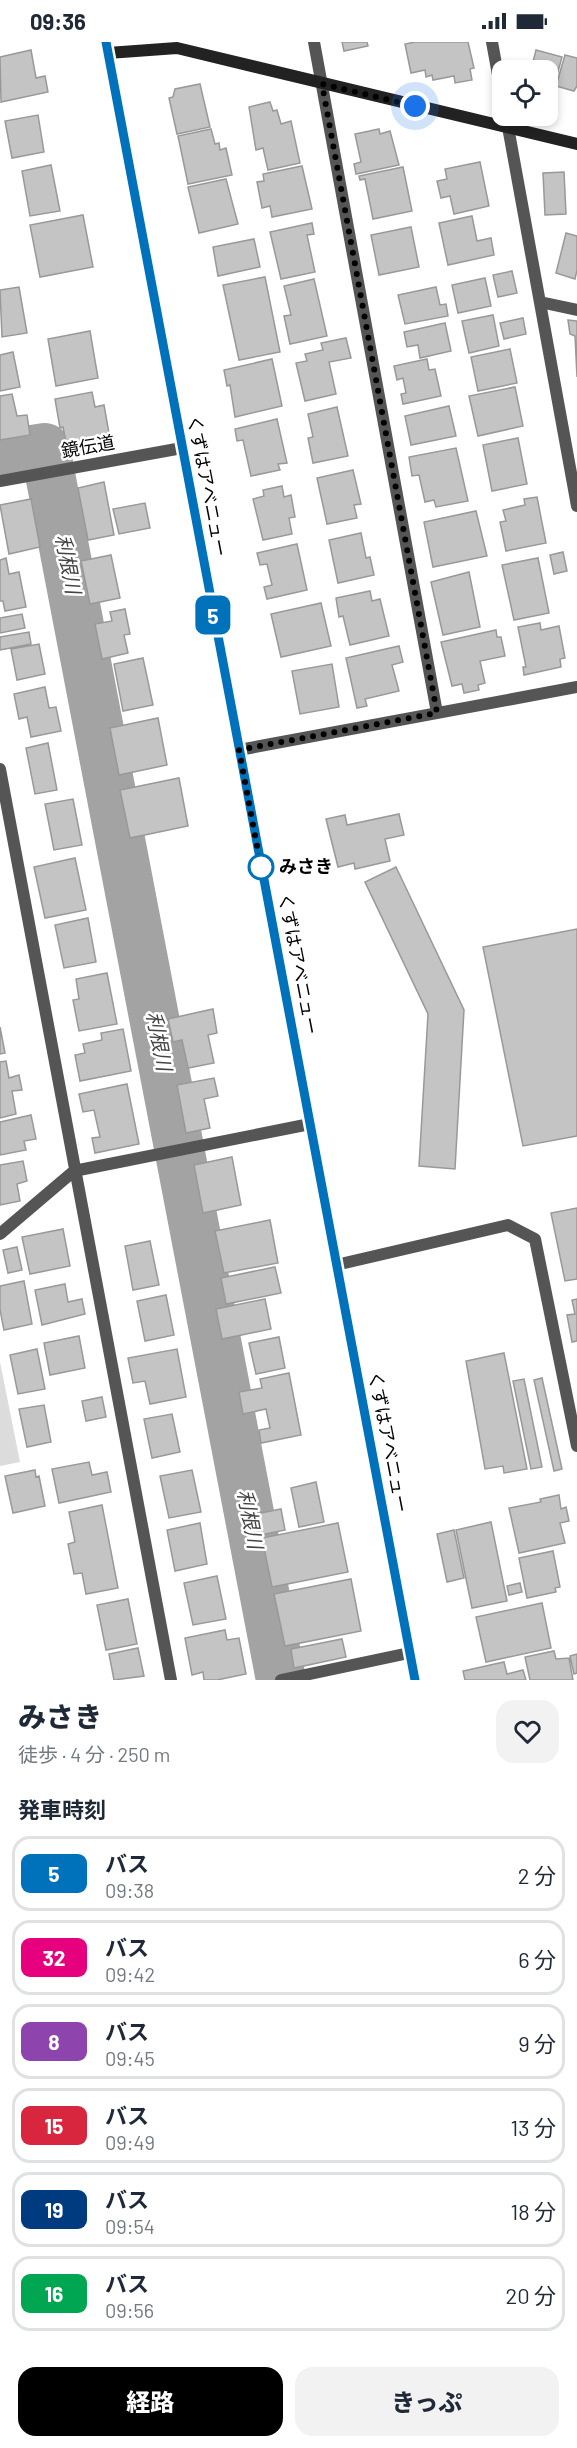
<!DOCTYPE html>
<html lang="ja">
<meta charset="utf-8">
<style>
body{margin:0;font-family:Barlow,"Noto Sans JP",sans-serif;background:#f2f2f3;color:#1f2937;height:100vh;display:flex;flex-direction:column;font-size:22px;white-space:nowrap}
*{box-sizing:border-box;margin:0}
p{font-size:20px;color:#747a83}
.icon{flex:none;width:33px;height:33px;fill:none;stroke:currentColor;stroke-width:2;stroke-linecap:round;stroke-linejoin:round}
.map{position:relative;height:1638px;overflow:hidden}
.side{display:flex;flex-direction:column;background:#fff;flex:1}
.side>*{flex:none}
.badge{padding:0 12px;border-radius:9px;font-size:21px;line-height:39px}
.fabs{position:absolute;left:492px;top:18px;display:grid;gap:12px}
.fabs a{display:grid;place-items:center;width:66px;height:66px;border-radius:12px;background:#fff;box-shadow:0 3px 9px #0003;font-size:30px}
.you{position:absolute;width:30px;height:30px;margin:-15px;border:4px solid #fff;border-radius:50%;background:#1a73e8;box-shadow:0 0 0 9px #1a73e833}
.map>.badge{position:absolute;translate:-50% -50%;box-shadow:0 0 0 3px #fff}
h2{padding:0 18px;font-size:22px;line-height:54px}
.round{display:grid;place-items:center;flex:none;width:63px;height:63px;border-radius:18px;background:#f2f2f3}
.head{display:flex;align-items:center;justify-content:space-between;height:102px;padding:0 18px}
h1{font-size:28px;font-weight:800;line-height:45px}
.button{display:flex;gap:12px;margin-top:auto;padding:12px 18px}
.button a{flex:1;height:69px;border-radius:18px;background:#000;color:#fff;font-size:24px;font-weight:800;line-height:69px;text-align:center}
.button a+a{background:#f2f2f3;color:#1f2937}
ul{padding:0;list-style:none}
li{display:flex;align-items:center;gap:18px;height:75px;margin:0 12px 9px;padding:0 6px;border:3px solid #e0e1e3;border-radius:18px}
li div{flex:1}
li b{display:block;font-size:22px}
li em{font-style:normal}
li .badge{min-width:66px;font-weight:700;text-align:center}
.status{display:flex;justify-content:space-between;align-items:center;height:42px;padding:0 30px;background:#fff;direction:ltr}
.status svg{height:16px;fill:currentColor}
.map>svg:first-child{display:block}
.green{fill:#dcdcdc}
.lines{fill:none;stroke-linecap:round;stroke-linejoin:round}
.river{stroke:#a3a3a3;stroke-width:50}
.building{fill:#c4c4c4;stroke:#999;stroke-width:1.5}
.street{stroke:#555;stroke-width:12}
.secondary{stroke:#222;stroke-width:12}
.line-casing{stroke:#fff;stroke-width:14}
.line{stroke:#0072bc;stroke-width:9}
.walk{stroke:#000;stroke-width:6;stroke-dasharray:0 10.8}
.stop-dot{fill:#fff;stroke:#0072bc;stroke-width:3}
.labels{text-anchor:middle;stroke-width:5;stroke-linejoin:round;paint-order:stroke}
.street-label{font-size:18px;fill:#000;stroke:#fff}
.stop-label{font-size:18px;font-weight:bold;fill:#000;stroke:#fff;text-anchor:start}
.water-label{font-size:20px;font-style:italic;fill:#444;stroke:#fff}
</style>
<div class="status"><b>09:36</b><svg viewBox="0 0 49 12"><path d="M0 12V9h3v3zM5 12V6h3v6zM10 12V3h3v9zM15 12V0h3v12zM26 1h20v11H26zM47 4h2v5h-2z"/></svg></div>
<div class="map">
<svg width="577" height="1638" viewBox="0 0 577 1638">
<rect width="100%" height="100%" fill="#fff"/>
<path class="green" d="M 0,1320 L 20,1420 L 0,1424 Z"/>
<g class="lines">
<path class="river" d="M 0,413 L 45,406 L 281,1638"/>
</g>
<path class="building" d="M 342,0 L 367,0 L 368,4 L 344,9 Z
M 415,0 L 468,0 L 474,26 L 470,27 L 472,38 L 455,41 L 454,34 L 433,38 L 432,33 L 426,35 L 425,28 L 411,31 L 405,2 Z
M 31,8 L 36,36 L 45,34 L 48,50 L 1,60 L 0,15 Z
M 536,8 L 562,15 L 550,59 L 548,58 L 548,28 L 531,28 Z
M 565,13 L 577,16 L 577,44 L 574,49 L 556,44 Z
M 200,42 L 210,85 L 177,92 L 169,56 L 173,55 L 175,47 Z
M 270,60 L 273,69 L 277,68 L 281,82 L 291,79 L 300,121 L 268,128 L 263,106 L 256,108 L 249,65 Z
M 38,73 L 44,110 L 12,116 L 5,79 Z
M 211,87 L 215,102 L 219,101 L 220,108 L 226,106 L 232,133 L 188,142 L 178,94 Z
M 379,87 L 380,92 L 390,89 L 399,123 L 356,132 L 354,122 L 361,120 L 355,92 Z
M 480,120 L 489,164 L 454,172 L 450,154 L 441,156 L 437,139 L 447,137 L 445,127 Z
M 51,123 L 60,169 L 30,174 L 22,129 Z
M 302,124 L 312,167 L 272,175 L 270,164 L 262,166 L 257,140 L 264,139 L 263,132 Z
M 403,125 L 412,169 L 373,177 L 365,137 L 360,138 L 359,134 Z
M 564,130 L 566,172 L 545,173 L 543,131 Z
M 226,137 L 238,182 L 199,191 L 188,145 Z
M 83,173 L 93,225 L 40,235 L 30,183 Z
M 472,174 L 477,199 L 491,196 L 494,213 L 448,223 L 439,181 Z
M 312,181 L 314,192 L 307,193 L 315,230 L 281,237 L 270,190 Z
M 411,185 L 419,225 L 379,233 L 371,193 Z
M 566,191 L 577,194 L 577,228 L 575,237 L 556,231 Z
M 254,197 L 260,225 L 218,234 L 213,205 Z
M 512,229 L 517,251 L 498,255 L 493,233 Z
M 265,235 L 280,310 L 239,318 L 223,243 Z
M 485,236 L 491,264 L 458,271 L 452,243 Z
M 314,237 L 327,294 L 290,302 L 284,274 L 291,273 L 284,244 Z
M 19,245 L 27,291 L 2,295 L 0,248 Z
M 436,245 L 440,263 L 446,262 L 448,274 L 405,282 L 398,253 Z
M 493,273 L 499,304 L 469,311 L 462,279 Z
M 523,276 L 526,292 L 504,297 L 500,281 Z
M 568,278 L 577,279 L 577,335 L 575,294 L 570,292 Z
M 445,281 L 451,309 L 420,316 L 418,303 L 407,305 L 404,290 Z
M 90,289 L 98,336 L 56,344 L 48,297 Z
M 346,296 L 351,316 L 329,320 L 336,352 L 305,359 L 296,321 L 307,319 L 305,312 L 323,308 L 321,301 Z
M 510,307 L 517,341 L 478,349 L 471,315 Z
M 13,310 L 20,345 L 0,349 L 0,313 Z
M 272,317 L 282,364 L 235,375 L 230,343 L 227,344 L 224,328 Z
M 427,317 L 429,328 L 435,327 L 441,354 L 403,362 L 401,352 L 406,351 L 403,336 L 397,338 L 394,324 Z
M 515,345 L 523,384 L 478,394 L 469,354 Z
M 92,350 L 95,365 L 104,363 L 110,397 L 67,405 L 63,385 L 60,386 L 55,357 Z
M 12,352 L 17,374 L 27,373 L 30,393 L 0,398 L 0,354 Z
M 449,364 L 456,394 L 411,403 L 405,374 Z
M 337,365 L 348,414 L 313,421 L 308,396 L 313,395 L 308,372 Z
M 277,377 L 287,421 L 278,422 L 280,428 L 251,434 L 243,398 L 237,399 L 235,387 Z
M 518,396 L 527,442 L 492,449 L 483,403 Z
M 456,406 L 468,459 L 436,465 L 434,458 L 425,460 L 419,433 L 412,434 L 409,415 Z
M 353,428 L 361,462 L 354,463 L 357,476 L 327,482 L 317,436 Z
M 104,440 L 114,493 L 88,498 L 78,446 Z
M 282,444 L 284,455 L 291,453 L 295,475 L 289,476 L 292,492 L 263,498 L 253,457 L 264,454 L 263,448 Z
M 537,455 L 546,501 L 506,509 L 500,480 L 506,479 L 503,468 L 525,463 L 524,457 Z
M 31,457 L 40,505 L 9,512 L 0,463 Z
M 145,461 L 150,486 L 119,492 L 113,467 Z
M 476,469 L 487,514 L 433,525 L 424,480 Z
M 361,491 L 366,516 L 370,515 L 374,533 L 338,541 L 329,498 Z
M 297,502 L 307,548 L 267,557 L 264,545 L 272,543 L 267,522 L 260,523 L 257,511 Z
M 563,510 L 567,529 L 554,532 L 550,513 Z
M 111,513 L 120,556 L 90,562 L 81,519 Z
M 6,516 L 9,532 L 19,530 L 26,565 L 5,569 L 3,559 L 0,559 L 0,518 Z
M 538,516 L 549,571 L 514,578 L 502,523 Z
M 469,530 L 480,585 L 443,593 L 431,540 Z
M 370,549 L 372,559 L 380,557 L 389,594 L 350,603 L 343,574 L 339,575 L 336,556 Z
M 321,561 L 331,604 L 281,615 L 271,572 Z
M 125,567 L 130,592 L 124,593 L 128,611 L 102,617 L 95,582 L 112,579 L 110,570 Z
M 22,572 L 25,586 L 0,591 L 0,576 Z
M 540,581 L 541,588 L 559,584 L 565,616 L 560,617 L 561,625 L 524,633 L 523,625 L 526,625 L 518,585 Z
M 496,588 L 497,595 L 501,595 L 505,614 L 480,619 L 485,641 L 478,643 L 479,648 L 464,651 L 462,642 L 452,644 L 441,600 Z
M 29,590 L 31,602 L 0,608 L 0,595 Z
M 39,602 L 45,632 L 17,638 L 11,607 Z
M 399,604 L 403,620 L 392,623 L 399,649 L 365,657 L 367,664 L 357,666 L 346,616 Z
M 143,616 L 153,663 L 123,669 L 114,622 Z
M 332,622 L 339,665 L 300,672 L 292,629 Z
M 45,645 L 49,666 L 56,665 L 61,689 L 31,695 L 27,675 L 19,677 L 14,652 Z
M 158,676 L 167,723 L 119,733 L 110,686 Z
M 48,701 L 57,748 L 35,752 L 26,706 Z
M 179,736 L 188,784 L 130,796 L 120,748 Z
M 73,757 L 82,803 L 54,808 L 45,762 Z
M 399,772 L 404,793 L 385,797 L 390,819 L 355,827 L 354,821 L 338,825 L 326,777 L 345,773 L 347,783 Z
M 75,816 L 86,868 L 45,876 L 34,825 Z
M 396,825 L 464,968 L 455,1127 L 419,1124 L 428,972 L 365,840 Z
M 88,876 L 96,920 L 64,926 L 55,883 Z
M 577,887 L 577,1094 L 523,1104 L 483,905 Z
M 107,931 L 117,982 L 79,989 L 73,958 L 79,957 L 76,937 Z
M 213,967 L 217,991 L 208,993 L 214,1021 L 188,1026 L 182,998 L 173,1000 L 168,977 Z
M 0,985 L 5,1011 L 0,1012 Z
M 123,987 L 131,1029 L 80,1039 L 75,1013 L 85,1011 L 83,1002 L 102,998 L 101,991 Z
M 6,1019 L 9,1036 L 19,1033 L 22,1048 L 12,1049 L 16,1072 L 0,1076 L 0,1020 Z
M 214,1036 L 218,1054 L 204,1057 L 210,1086 L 186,1091 L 177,1043 Z
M 127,1042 L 139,1102 L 95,1111 L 92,1096 L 100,1095 L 94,1068 L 83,1070 L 79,1052 Z
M 31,1073 L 36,1097 L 24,1099 L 26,1108 L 0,1113 L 0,1080 Z
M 232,1115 L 241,1163 L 203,1171 L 194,1123 Z
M 23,1119 L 27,1139 L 17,1142 L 20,1159 L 0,1163 L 0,1123 Z
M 577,1166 L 577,1237 L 565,1239 L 551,1171 Z
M 270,1178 L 278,1221 L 224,1231 L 215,1189 Z
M 63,1187 L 70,1224 L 30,1232 L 22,1195 Z
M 150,1199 L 159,1243 L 133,1248 L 125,1204 Z
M 17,1205 L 22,1228 L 8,1231 L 3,1208 Z
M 275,1225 L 281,1251 L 226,1262 L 221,1236 Z
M 24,1239 L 32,1282 L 4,1288 L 0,1268 L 0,1244 Z
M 65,1242 L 68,1260 L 82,1257 L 85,1272 L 42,1283 L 35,1248 Z
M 166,1253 L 174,1293 L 145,1299 L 137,1259 Z
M 265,1257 L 271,1287 L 222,1297 L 216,1267 Z
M 577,1257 L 577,1299 L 572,1300 L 567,1273 L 575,1272 L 572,1258 Z
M 79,1294 L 85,1326 L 50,1333 L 44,1301 Z
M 279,1295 L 285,1326 L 256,1332 L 249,1301 Z
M 37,1307 L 45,1347 L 18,1352 L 10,1313 Z
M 177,1307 L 186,1355 L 150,1362 L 145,1339 L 133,1341 L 128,1316 Z
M 504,1311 L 527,1427 L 504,1431 L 503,1424 L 485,1427 L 466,1319 Z
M 289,1331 L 301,1393 L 261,1401 L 259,1388 L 270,1386 L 266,1367 L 243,1372 L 239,1350 L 262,1346 L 260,1337 Z
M 542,1336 L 562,1427 L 554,1429 L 534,1338 Z
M 524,1337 L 542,1425 L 531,1427 L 513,1339 Z
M 102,1355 L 106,1375 L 86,1379 L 82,1359 Z
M 44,1363 L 51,1400 L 27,1405 L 19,1367 Z
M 172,1372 L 180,1410 L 152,1416 L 144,1377 Z
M 89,1420 L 92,1433 L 107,1430 L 111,1450 L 59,1461 L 52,1427 Z
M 35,1428 L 36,1435 L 39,1434 L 45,1464 L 13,1471 L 5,1434 Z
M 192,1428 L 201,1470 L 169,1476 L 160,1434 Z
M 316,1440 L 324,1480 L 299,1485 L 291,1446 Z
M 559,1453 L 561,1467 L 566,1465 L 569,1479 L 560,1481 L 565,1501 L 519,1511 L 509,1466 L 541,1460 L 540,1457 Z
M 102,1463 L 118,1546 L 86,1552 L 82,1531 L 74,1532 L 68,1502 L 75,1500 L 69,1470 Z
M 281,1467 L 285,1488 L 261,1493 L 256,1472 Z
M 491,1480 L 507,1559 L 472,1566 L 456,1488 Z
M 200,1481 L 207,1522 L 175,1529 L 167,1488 Z
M 338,1481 L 348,1530 L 272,1545 L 262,1496 Z
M 454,1488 L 464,1536 L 447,1540 L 437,1492 Z
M 553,1509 L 560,1545 L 555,1546 L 556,1550 L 527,1556 L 519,1516 Z
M 217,1534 L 226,1577 L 193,1583 L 184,1541 Z
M 351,1537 L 361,1589 L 285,1604 L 274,1552 Z
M 520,1541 L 522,1550 L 509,1553 L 507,1544 Z
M 128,1557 L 137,1602 L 106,1608 L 97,1563 Z
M 542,1561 L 551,1606 L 486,1620 L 476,1575 Z
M 225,1588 L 227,1598 L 239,1596 L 246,1632 L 217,1638 L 204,1638 L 203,1630 L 192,1633 L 185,1596 Z
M 342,1597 L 346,1615 L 294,1626 L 291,1607 Z
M 138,1606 L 144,1634 L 114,1638 L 109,1612 Z
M 554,1609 L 556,1617 L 569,1616 L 573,1638 L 530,1638 L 525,1615 Z
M 577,1612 L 577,1631 L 574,1632 L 570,1614 Z
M 504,1620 L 507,1632 L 523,1628 L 526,1638 L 465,1638 L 463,1629 Z"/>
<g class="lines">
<path class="street" d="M 314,0 L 437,671
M 492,0 L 502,55
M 506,74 L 577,464
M 540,260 L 577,268
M 0,439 L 182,406
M 239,708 L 577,645
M 0,727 L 171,1638
M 0,1192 L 74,1129 L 310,1082
M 336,1223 L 508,1183 L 535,1197 L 577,1404
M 281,1638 L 409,1611"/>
<path class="secondary" d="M 106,0 L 415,1638
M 108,11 L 177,6 L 577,102"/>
</g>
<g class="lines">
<g class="line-casing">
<path id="line" d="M 106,0 L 415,1638"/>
</g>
<use href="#line" class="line"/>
<path class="walk" d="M 261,825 L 239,708 L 437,671 L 322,42 L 415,64"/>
</g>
<circle class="stop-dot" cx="261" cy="825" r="12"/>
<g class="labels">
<g class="street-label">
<text transform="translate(88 405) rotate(-10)" y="6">鏡伝道</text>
<text transform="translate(207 444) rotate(79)" y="6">くずはアベニュー</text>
<text transform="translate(298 922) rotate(79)" y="6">くずはアベニュー</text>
<text transform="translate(388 1400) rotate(79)" y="6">くずはアベニュー</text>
</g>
<g class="stop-label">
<text x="279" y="831">みさき</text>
</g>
<g class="water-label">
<text transform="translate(68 522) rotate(79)" y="7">利根川</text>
<text transform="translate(159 999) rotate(79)" y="7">利根川</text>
<text transform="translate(250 1477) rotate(79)" y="7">利根川</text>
</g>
</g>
</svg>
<div class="fabs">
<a><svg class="icon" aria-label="locate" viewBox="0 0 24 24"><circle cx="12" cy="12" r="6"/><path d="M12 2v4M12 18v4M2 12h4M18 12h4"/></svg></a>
</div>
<div class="you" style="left:415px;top:64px"></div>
<b class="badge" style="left:213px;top:573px;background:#0072bc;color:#fff">5</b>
</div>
<section class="side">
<div class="head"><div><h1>みさき</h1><p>徒歩 · 4 分 · 250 m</p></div><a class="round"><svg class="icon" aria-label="heart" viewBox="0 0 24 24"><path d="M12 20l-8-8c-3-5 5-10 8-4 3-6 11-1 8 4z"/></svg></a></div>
<h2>発車時刻</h2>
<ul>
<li><span class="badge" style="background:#0072bc;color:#fff">5</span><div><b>バス</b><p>09:38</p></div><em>2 分</em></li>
<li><span class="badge" style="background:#e6007e;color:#fff">32</span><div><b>バス</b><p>09:42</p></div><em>6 分</em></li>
<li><span class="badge" style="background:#8e44ad;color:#fff">8</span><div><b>バス</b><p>09:45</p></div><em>9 分</em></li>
<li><span class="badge" style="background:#d7263d;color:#fff">15</span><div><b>バス</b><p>09:49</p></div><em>13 分</em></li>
<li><span class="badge" style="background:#003b80;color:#fff">19</span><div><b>バス</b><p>09:54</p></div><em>18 分</em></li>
<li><span class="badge" style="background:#00a651;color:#fff">16</span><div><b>バス</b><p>09:56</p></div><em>20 分</em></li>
</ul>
<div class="button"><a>経路</a><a>きっぷ</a></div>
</section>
